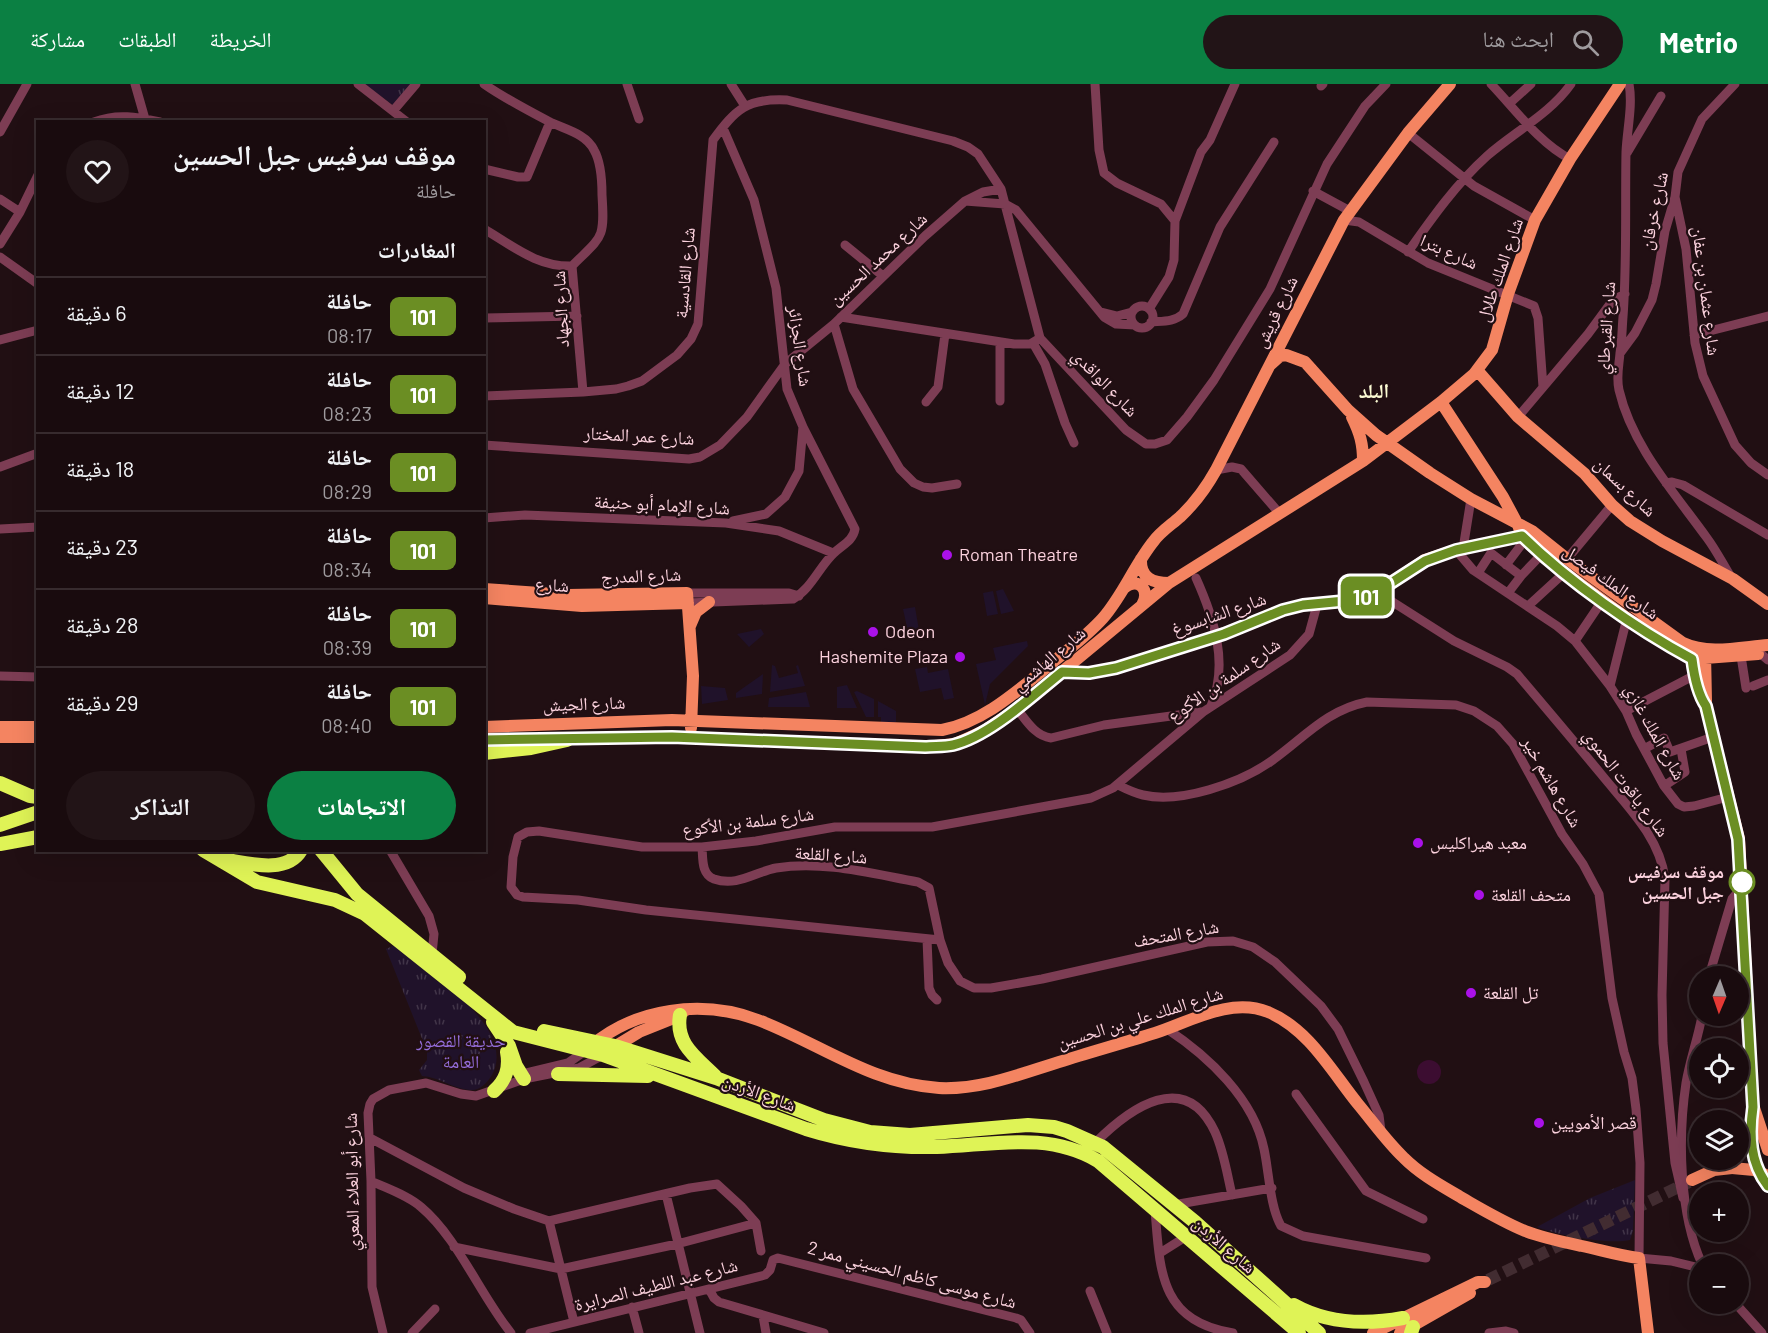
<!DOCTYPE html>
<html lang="ar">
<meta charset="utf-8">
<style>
body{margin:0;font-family:Barlow,"Noto Naskh Arabic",sans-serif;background:#221417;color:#f1f3f6;direction:rtl;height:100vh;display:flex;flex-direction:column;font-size:22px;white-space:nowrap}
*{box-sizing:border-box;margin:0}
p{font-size:20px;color:#9f9b9e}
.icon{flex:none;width:33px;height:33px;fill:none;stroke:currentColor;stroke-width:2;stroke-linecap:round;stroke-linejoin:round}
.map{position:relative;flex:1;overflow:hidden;direction:ltr}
.side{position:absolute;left:36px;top:36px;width:450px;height:732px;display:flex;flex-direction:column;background:#190b0e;border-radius:0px;box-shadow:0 6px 24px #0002,0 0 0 2px #372b2e;direction:rtl}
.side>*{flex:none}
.badge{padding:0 12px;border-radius:9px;font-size:21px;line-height:39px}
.needle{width:39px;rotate:182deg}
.buttons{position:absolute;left:1689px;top:882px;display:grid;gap:12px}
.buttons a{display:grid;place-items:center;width:60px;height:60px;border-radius:50%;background:#190b0e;box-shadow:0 6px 24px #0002,0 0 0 2px #372b2e;font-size:30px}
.map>.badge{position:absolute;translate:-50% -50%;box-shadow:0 0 0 3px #fff}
h2{padding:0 30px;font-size:22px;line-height:54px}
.round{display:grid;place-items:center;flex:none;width:63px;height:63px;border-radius:32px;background:#221417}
.head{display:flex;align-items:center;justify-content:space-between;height:102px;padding:0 30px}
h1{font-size:28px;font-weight:800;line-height:45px}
.action{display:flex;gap:12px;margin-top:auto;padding:12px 30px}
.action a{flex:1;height:69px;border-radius:36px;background:#0b8043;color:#fff;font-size:24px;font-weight:800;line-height:69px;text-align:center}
.action a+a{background:#221417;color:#f1f3f6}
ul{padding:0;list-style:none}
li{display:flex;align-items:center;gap:18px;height:78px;padding:0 30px;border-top:2px solid #372b2e}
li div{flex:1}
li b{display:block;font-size:22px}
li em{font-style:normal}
li .badge{min-width:66px;font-weight:700;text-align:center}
header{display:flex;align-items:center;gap:36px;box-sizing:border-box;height:84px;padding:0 30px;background:#0b8043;color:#fff}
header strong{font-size:28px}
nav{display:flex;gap:33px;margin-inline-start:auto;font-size:21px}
.search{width:420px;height:54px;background:#221417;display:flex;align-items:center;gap:15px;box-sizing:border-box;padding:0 21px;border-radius:33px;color:#9f9b9e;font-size:22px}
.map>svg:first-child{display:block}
.grass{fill:#20122a}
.park{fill:url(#park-tufts)}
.water{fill:#3c0d31}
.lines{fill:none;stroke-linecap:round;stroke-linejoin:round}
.major-tunnel{stroke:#422c31;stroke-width:12;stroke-dasharray:12 6;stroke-linecap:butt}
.minor{stroke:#7d3d54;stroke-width:9}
.major{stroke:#f48461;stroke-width:12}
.highway{stroke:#dff356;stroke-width:14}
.major-bridge{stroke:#f48461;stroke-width:12}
.line-casing{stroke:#fff;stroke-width:14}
.line{stroke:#6b8e23;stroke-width:9}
.poi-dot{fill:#aa11e9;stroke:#210f13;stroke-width:2}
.stop-dot{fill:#fff;stroke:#6b8e23;stroke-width:3}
.labels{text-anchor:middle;stroke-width:4.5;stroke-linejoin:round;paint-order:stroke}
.street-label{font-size:18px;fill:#fcd2de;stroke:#210f13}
.poi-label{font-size:18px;fill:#fcd2de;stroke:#210f13;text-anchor:start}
.stop-label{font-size:18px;font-weight:bold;fill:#fcd2de;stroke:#210f13;text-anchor:end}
.park-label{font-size:18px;fill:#936cd8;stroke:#210f13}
.neighbourhood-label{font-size:20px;font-weight:bold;fill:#fcfbd4;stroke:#210f13}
</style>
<header>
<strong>Metrio</strong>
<div class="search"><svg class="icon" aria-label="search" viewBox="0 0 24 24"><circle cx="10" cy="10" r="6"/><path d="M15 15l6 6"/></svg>ابحث هنا</div>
<nav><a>الخريطة</a><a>الطبقات</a><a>مشاركة</a></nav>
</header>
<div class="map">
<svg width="1768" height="1249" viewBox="0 0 1768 1249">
<defs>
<pattern id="park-tufts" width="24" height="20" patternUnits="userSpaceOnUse" patternTransform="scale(1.5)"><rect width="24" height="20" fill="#20122a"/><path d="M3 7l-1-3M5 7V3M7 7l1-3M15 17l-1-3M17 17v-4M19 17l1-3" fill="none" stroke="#413448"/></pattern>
</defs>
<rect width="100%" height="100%" fill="#210f13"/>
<path class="grass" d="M 1003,505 L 1014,527 L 1001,530 L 996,507 Z
M 993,507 L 998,530 L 987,532 L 983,509 Z
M 915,523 L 919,546 L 908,548 L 903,525 Z
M 761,545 L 764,550 L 749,563 L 737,550 Z
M 1027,557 L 1028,562 L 990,600 L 985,621 L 976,580 L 996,576 L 993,564 Z
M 772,581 L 775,582 L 779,594 L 798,589 L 796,582 L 798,581 L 805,602 L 770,608 Z
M 927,583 L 928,589 L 948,585 L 954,614 L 944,616 L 941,604 L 920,608 L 915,585 Z
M 763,590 L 762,610 L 736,614 L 736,609 Z
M 847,601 L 857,624 L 837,624 L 837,603 Z
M 701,602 L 725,604 L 728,616 L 702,620 Z
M 857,607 L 874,615 L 874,633 L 866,633 L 854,608 Z
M 806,608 L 810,623 L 768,623 L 769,614 Z
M 878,617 L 896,627 L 896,638 L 881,638 L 881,633 L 878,633 Z"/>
<path class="park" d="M 364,0 L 412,0 L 393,21 Z
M 395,861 C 426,886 518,943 492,991 C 487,999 480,1007 470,1006 C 454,1005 439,993 422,992 L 419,986 L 427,976 L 427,967 L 386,865 Z
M 1635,1096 L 1633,1147 L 1630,1156 C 1608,1161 1558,1151 1537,1143 L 1590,1114 Z"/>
<path class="water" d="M1417 988a12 12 0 1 1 24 0a12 12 0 1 1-24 0Z"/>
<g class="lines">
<path class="major-tunnel" d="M 1488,1196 L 1689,1098"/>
<path class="minor" d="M 135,0 L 145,35
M 358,0 L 407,38
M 484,0 C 504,14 527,26 548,37 C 563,45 586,49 594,66 C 601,78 602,97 602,111 C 605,156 602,152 572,182
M 627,0 L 639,35
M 731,0 L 745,22
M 1095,0 L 1099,66 L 1104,89 L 1117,99 L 1161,120 L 1175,137
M 1491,0 C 1515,25 1539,59 1570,75
M 1629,0 C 1633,21 1627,46 1626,68 C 1625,123 1627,178 1623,233 C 1622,245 1622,257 1620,269 C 1619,282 1616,293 1619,306 C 1632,362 1674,408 1707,454 C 1716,466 1723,480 1731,493
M 1321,2 L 1323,0
M 1510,19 L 1531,0
M 393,27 L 416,0
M 94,38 C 117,29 137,33 160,38
M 0,48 L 27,0
M 1408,49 L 1474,102 L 1535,136
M 1627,69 L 1661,12
M 484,85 L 518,93 L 527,93 L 550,38
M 1313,107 L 1350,127
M 1675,113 L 1686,165 L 1695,259 L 1703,292 L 1735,361 L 1751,379 L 1768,391
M 0,115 L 20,128
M 965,117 L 1005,120 L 1016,126 L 1104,233 L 1116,240 L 1135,241
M 1344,136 L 1359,138 L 1428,179 L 1534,222 L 1538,234 L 1543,303
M 484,145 C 513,162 537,183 572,182
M 0,160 L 20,128 L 38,91
M 845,161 L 883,192
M 1408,168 C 1432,134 1456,100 1487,72 C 1514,48 1550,30 1571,0
M 0,173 L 38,200
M 572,182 L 583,308
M1131 233a11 11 0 1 1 22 0a11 11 0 1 1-22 0Z
M 1149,225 L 1169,193 L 1174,176 L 1175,137 L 1201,68 L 1210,56 L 1235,0
M 1101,228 L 1117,232 L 1132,228
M 841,233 L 1014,260 L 1030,260 L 1040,254
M 484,234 L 577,232
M 1151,238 C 1163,237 1174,238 1183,230 L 1220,143 L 1274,58
M 834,240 L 853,305 L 900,385 L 914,399 L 923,403 L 932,404 L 957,400
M 1694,251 L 1768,232
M 0,256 L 38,246
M 1000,258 L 1000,317
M 1033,259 L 1045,280 L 1065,339 L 1074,359
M 1621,268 L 1635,249 L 1652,216 L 1656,200 L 1665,147 L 1675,113 L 1678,88 L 1702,35 L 1735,0
M 484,312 L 583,308 L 616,305 L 628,302 L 642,297 L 677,271 L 691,255 L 698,240 L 713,56 C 736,25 747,14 787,16 L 953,57 L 968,63 L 978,70 L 1001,105 L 1040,254 L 1126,346 L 1146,360 L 1155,360 L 1167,356 L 1187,333 L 1214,296 L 1270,205 L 1327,80 L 1365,22 L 1386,0
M 926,318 L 938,303 L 945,250
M 1518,333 L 1588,250 L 1613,216 L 1625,210
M 484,361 L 689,375 L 700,373 L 720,361 L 747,333 L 785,280 L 834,240 L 925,152 L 965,117 L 983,108 L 1001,105
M 0,383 L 38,369
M 1216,386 L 1232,383 L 1241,385 L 1280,430
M 1666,399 L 1672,398 L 1683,401 L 1768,451
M 484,434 L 525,431 L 726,439 L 779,447 L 833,469
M 733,437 L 766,430 L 785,413 L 799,387 L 803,343
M 0,445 L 38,443
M 1463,465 L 1471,415
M 1456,466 L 1473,486 L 1557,542 L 1575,557 L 1610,602 L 1626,627 L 1636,650 L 1664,702 L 1678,720 L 1684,723 L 1694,722 L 1728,713
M 1567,475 L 1612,421
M 1506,481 L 1525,456
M 1478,489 L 1491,469 L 1521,492 L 1542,470
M 1196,494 C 1214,534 1229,580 1211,622
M 1377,508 L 1454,557 L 1507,583 L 1517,590 C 1545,623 1573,656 1601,690 C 1626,721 1660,753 1665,795 L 1662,911 L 1663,959 L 1675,1079 L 1683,1114
M 687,509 L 789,509 L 799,512
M 1508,509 L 1521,492
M 688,519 L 793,515 C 812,504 819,483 834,469 C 842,461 853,457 855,445 L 803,343 L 787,305 L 776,204 L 754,116 L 723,44
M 1528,522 L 1564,489
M 1575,557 L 1602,517
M 1761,570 L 1768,576
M 1741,572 L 1746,604
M 0,592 L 38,593
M 1610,602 L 1627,534
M 1753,602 L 1768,596
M 1017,625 C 1026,636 1035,652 1051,654 L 1104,641 L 1201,628
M 1626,627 L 1695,591
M 1644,665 L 1664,654 L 1670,668 L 1713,653
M 1118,701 C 1126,705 1134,709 1143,711 C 1180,720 1240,699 1270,678 C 1303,655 1326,626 1367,618 L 1456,621 L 1474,627 L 1497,642 L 1513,660 L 1562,750 L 1583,780 L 1599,810 L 1612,914 L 1624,968 L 1632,994 L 1636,1025 L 1640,1079 L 1639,1174 L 1671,1177 L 1700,1184
M 1664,702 L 1685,688 L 1681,665
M 702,763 C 703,774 701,790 714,795 C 737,803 755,788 776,784 C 823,776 873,790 918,798 L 929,804 L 940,856 L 948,879 L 960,897 L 974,904 L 991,904 L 1042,895 L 1207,858 L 1233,857 L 1253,863 L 1275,878 L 1321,922 L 1338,945 L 1364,998 L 1379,1031 L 1381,1047
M 390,766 L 429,832 L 434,850 L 432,870
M 927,855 L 929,904 L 932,911 L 937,916
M 940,856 L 646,826 L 578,816 L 523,813 L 517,811 L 511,803 L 513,773 L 518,753 L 527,748 L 539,747 L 642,763 L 702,763 L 756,757 L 835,743 L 932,743 L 1091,714 L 1113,704 L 1203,628 L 1290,571 L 1309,550 L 1317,521
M 1709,892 L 1732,815 L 1742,803
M 1702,932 C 1698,954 1690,976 1686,999 C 1678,1053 1679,1130 1702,1180
M 1167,945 C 1208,972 1254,1015 1264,1065 C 1269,1088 1270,1123 1281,1142 L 1303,1152 L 1426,1174
M 518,991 L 568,979 L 585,967
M 1296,1010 L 1366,1107 L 1423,1135
M 370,1054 L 464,1104 L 514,1125 L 549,1137 L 690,1104 L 717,1100 L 741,1122 L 756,1139 L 761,1167
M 1095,1059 C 1130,1024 1185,984 1215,1048 C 1224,1068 1227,1090 1232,1111
M 371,1097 C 388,1105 407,1111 421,1123 C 457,1153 481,1212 511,1249
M 666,1110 L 700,1249
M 1173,1121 L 1272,1104
M 1155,1126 C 1160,1188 1160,1237 1233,1249
M 549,1137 L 574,1238
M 454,1163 L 561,1185 L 677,1160 L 756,1139
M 1160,1169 L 1187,1152
M 709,1205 L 714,1214 L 719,1218 L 824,1249
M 1090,1207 L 1107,1249
M 1736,1220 L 1762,1249
M 632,1223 L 639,1249
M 763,1232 L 766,1249
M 383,1249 L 372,1203 L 371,1097 L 368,1029 L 370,1020 L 373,1015 L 389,1006 L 426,999 L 461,1010 L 476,1012 L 524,995 L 579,984 L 603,971
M 412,1249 L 435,1225
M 530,1249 L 765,1191 L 770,1186 L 773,1176 L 778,1174 L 1016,1234 L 1021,1236 L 1030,1249
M 1489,1249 L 1506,1247 L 1514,1249"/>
<path class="major" d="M 1270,281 L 1280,272 L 1286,271 L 1305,278 L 1348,326 L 1376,351 L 1430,389 L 1471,415 L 1532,447 L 1567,475 L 1683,559 C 1708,571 1741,563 1768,561
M 1477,286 L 1518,333 L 1585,390 L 1612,421 L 1630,437 L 1662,457 L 1733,495 L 1768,520
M 1441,318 L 1503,413 L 1518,441 L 1522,452 L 1560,485 L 1627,534 L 1692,575 L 1758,570
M 1352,333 C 1360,349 1363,360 1363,377
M 1141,475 C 1140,494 1153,499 1169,499
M 1124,504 C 1139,492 1151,507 1142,521
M 484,505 L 568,511 L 687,509 L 693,592 L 691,644
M 484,514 L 582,522 L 688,519
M 690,542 L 696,528 L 709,518
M 1692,563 C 1692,583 1695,605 1706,622 L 1739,755 L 1753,1023 C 1749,1051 1750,1078 1768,1102
M 1705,569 L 1706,617
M 1062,588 L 1089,589 L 1116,584 L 1224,550 L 1283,526 L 1303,521 L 1355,516 L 1377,508 L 1425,476 L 1456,466 L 1522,452
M 0,643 L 38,643
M 484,643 L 672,636 L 942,646 C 983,638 1016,608 1047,583 C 1066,567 1086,553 1103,534 C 1123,511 1134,482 1153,458 C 1160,448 1171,441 1180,433 C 1195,419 1206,404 1216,386 L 1344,136 L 1408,49 L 1450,0
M 0,653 L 38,653
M 484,656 L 672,653 L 925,663 L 955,660 L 984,647 L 1017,625 L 1169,499 L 1363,377 L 1441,318 L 1474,290 L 1492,266 L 1508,210 L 1535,136 L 1570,75 L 1620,0
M 591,962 C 636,924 702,915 758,936 C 819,959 871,1000 939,1004 C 981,1006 1020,990 1059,978 C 1091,968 1123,959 1155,949 C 1191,937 1231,913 1268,928 C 1309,945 1332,988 1358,1020 C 1373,1038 1387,1058 1404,1074 C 1421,1091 1442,1102 1462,1114 C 1483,1126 1503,1138 1525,1147 C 1543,1154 1563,1158 1582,1162 C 1601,1166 1620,1172 1639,1174 L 1648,1249
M 611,965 L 639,948 L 674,934 L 686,926
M 1754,1024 L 1768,1066
M 1692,1096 L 1714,1086 L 1732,1084
M 1373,1249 L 1478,1198 L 1485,1198
M 1400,1249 L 1470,1209"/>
<path class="highway" d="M 484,669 L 531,664 L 567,656
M 0,699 L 30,712 L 38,713
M 0,741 L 38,728
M 0,760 L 38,753
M 203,766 L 257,798 L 335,816 L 365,830 L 513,948 L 603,971 L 806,1045 C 848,1058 893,1064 937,1063 C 993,1061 1048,1047 1098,1077 L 1299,1249
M 321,766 L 357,810 L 459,893
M 221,775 C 244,778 286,792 301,766
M 680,931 C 675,960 696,973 715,992
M 493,938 L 509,962 L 516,982 L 524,995
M 544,947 L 615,962 L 716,994 L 824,1036 L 870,1048 L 910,1051 L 1028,1041 L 1054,1043 L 1067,1047 L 1103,1063 L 1195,1138 L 1319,1249
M 558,990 L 648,992
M 494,1007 C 506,996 510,984 507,968
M 1294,1221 C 1328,1240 1365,1241 1403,1234
M 1411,1249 L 1413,1243"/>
<path class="major-bridge" d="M 1732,1084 L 1754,1086 L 1768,1092"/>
</g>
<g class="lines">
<g class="line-casing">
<path id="line" d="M 484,656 L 672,653 L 925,663 C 934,662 944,663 953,661 C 990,652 1032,612 1062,588 L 1089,589 L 1116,584 L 1224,550 L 1283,526 L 1303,521 L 1355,516 L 1377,508 L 1425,477 L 1456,466 L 1522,452 C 1568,497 1636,545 1692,575 C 1694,591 1697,609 1706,622 L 1738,755 L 1753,1023 C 1749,1051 1750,1079 1768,1102"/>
</g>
<use href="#line" class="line"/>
</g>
<g class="poi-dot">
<circle cx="947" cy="471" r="6"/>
<circle cx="873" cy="548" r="6"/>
<circle cx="960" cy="573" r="6"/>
<circle cx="1418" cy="759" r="6"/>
<circle cx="1479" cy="811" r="6"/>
<circle cx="1471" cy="909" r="6"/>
<circle cx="1539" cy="1039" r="6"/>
</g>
<circle class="stop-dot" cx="1742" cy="798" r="12"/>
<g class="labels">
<g class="street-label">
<text transform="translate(1654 127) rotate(-78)" y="6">شارع خرفان</text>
<text transform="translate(1449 168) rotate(24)" y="6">شارع بترا</text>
<text transform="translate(878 175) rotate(-43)" y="6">شارع محمد الحسين</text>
<text transform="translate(1500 186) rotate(-71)" y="6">شارع الملك طلال</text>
<text transform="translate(685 189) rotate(-85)" y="6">شارع القادسية</text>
<text transform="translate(1706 207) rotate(83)" y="6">شارع عثمان بن عفان</text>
<text transform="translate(561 225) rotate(-93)" y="6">شارع الجهاد</text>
<text transform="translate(1276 228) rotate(-64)" y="6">شارع قريش</text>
<text transform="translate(1606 244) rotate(-86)" y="6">شارع القبرطاي</text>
<text transform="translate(800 262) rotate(82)" y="6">شارع الجزائر</text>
<text transform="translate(1105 299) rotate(46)" y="6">شارع الواقدي</text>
<text transform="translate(639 352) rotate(3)" y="6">شارع عمر المختار</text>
<text transform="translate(1625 403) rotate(43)" y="6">شارع بسمان</text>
<text transform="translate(662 421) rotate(3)" y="6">شارع الإمام أبو حنيفة</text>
<text transform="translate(641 492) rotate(-2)" y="6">شارع المدرج</text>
<text transform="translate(1611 498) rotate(36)" y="6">شارع الملك فيصل</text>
<text transform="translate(552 501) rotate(4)" y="6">شارع</text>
<text transform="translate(1219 530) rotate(-19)" y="6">شارع الشابسوغ</text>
<text transform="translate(1049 575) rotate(-40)" y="6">شارع الهاشمي</text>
<text transform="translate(1224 596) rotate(-35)" y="6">شارع سلمة بن الأكوع</text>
<text transform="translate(584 620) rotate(-2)" y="6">شارع الجيش</text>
<text transform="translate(1655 648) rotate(61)" y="6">شارع الملك غازي</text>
<text transform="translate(1552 698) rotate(60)" y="6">شارع هاشم خير</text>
<text transform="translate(1626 699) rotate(53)" y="6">شارع ياقوت الحموي</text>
<text transform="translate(748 738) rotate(-7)" y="6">شارع سلمة بن الأكوع</text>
<text transform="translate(831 771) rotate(4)" y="6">شارع القلعة</text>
<text transform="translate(1176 850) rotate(-10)" y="6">شارع المتحف</text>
<text transform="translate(1140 934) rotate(-17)" y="6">شارع الملك علي بن الحسين</text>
<text transform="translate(759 1009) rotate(20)" y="6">شارع الأردن</text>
<text transform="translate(352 1098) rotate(-91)" y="6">شارع أبو العلاء المعري</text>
<text transform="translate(1224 1161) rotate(41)" y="6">شارع الأردن</text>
<text transform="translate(912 1191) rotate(15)" y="6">شارع موسى كاظم الحسيني ممر 2</text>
<text transform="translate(656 1201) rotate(-14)" y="6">شارع عبد اللطيف الصرايرة</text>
</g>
<g class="poi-label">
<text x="959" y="477">Roman Theatre</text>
<text x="885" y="554">Odeon</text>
<text x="948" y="579" text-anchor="end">Hashemite Plaza</text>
<text x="1430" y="765">معبد هيراكليس</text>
<text x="1491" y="817">متحف القلعة</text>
<text x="1483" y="915">تل القلعة</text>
<text x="1551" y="1045">قصر الأمويين</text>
</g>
<g class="stop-label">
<text x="1724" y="794">موقف سرفيس<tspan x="1724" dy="21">جبل الحسين</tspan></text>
</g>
<g class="park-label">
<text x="461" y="963">حديقة القصور<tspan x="461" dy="21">العامة</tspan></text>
</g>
<g class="neighbourhood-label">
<text x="1374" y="314">البلد</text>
</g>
</g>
</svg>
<div class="buttons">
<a><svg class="needle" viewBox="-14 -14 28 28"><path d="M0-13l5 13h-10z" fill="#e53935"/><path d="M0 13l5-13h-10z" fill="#9f9b9e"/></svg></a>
<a><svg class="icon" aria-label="locate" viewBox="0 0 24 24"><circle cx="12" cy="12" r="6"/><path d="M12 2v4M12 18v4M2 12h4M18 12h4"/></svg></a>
<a><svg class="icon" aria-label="layers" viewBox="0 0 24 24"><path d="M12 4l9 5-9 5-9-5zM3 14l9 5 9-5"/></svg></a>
<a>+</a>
<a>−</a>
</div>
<b class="badge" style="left:1366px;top:512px;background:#6b8e23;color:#fff">101</b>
<section class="side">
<div class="head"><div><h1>موقف سرفيس جبل الحسين</h1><p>حافلة</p></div><a class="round"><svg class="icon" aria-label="heart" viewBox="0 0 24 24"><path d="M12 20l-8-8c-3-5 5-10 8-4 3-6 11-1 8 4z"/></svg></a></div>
<h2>المغادرات</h2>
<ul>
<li><span class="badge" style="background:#6b8e23;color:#fff">101</span><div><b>حافلة</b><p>08:17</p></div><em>6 دقيقة</em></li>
<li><span class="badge" style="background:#6b8e23;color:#fff">101</span><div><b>حافلة</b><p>08:23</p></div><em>12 دقيقة</em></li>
<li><span class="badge" style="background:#6b8e23;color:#fff">101</span><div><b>حافلة</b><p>08:29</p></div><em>18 دقيقة</em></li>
<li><span class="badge" style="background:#6b8e23;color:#fff">101</span><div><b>حافلة</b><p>08:34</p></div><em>23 دقيقة</em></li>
<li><span class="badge" style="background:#6b8e23;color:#fff">101</span><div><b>حافلة</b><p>08:39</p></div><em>28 دقيقة</em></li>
<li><span class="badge" style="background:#6b8e23;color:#fff">101</span><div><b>حافلة</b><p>08:40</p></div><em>29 دقيقة</em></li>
</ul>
<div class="action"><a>الاتجاهات</a><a>التذاكر</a></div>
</section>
</div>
